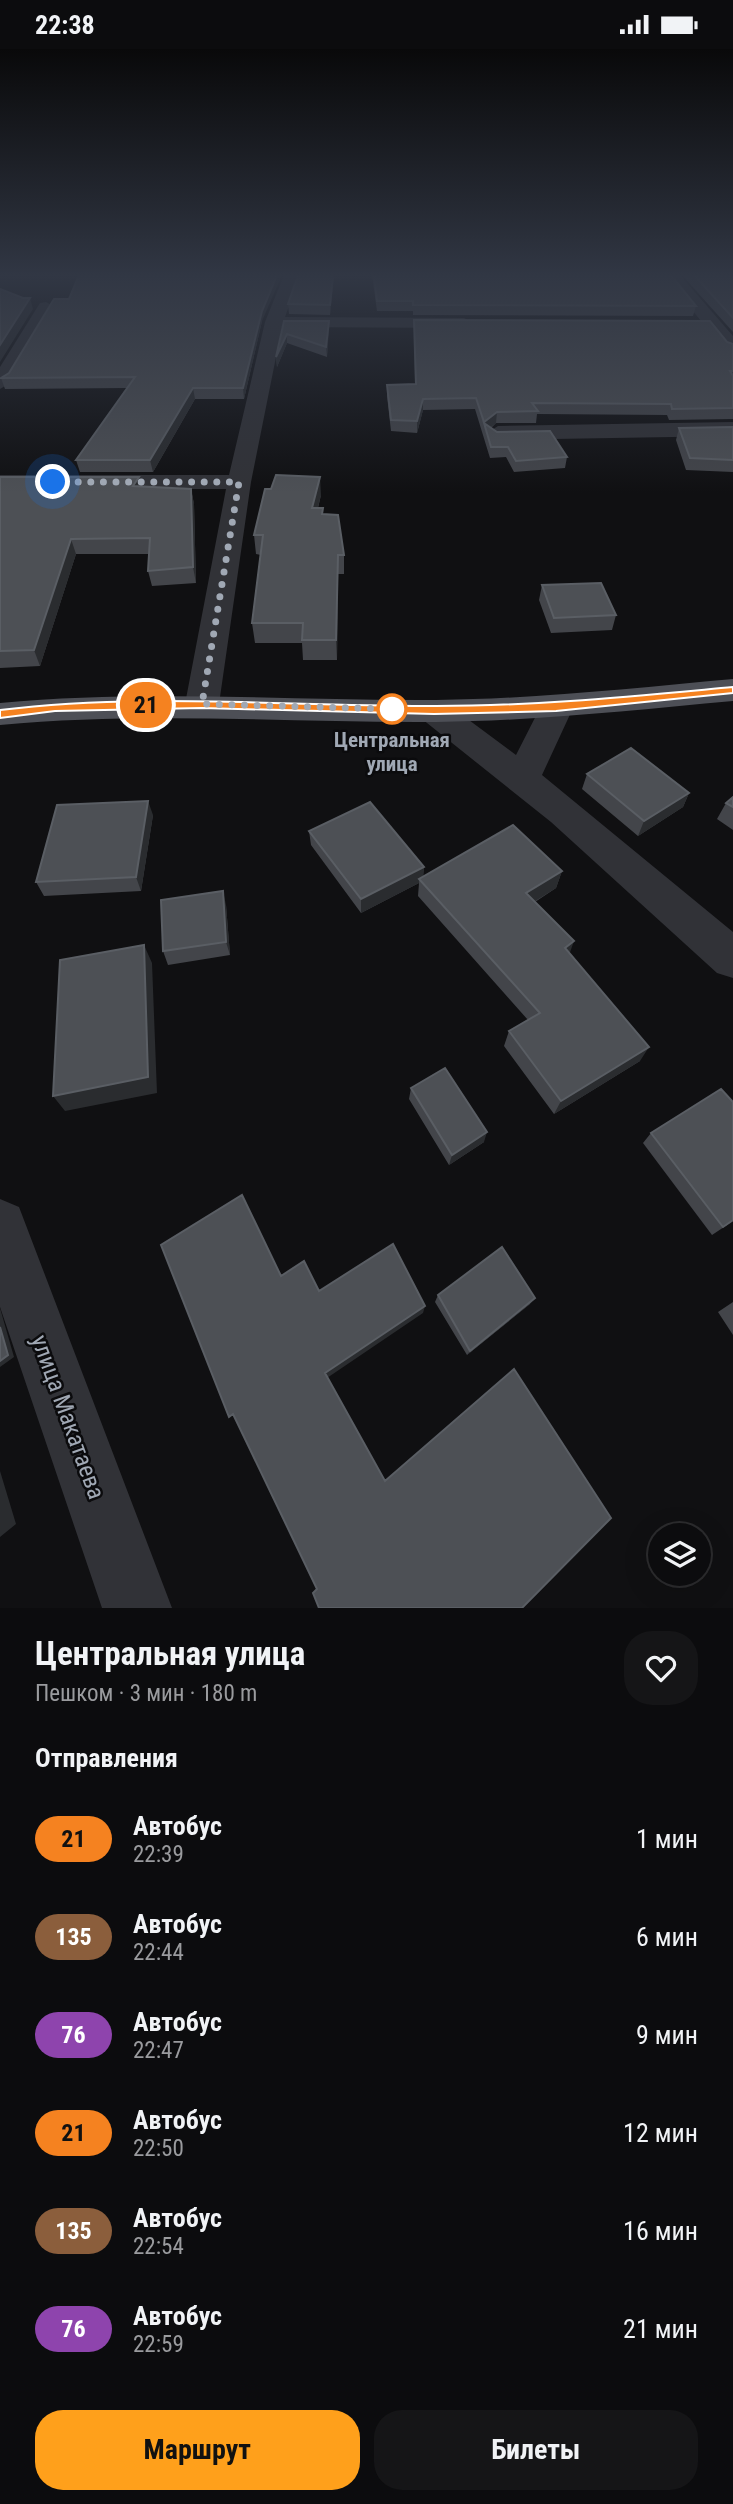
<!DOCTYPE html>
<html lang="ru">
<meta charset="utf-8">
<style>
body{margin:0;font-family:"Roboto Condensed",sans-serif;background:#151517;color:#f1f3f6;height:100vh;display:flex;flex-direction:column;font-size:26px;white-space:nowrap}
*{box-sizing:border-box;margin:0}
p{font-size:23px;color:#9a9b9e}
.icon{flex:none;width:38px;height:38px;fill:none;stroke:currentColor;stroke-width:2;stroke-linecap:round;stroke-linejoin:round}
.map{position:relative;height:1559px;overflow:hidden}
.side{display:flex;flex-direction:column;background:#0c0c0e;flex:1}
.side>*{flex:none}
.badge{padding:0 14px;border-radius:23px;font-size:24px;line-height:46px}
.fabs{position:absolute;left:648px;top:1474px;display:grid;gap:14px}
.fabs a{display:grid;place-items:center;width:63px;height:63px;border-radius:50%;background:#0c0c0e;box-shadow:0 7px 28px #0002,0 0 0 2px #2c2c2e;font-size:35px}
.you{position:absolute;width:35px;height:35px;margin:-18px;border:5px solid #fff;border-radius:50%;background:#1a73e8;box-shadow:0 0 0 10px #1a73e833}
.map>.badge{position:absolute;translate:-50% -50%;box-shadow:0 0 0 4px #fff}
h2{padding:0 35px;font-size:26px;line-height:63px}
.round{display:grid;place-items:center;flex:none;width:74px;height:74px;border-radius:28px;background:#151517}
.summary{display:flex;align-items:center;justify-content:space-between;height:119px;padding:0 35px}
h1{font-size:33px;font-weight:700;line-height:52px}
.button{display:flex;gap:14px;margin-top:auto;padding:14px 35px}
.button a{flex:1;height:80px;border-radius:28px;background:#ffa01b;color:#111;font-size:28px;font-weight:700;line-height:80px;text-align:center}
.button a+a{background:#151517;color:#f1f3f6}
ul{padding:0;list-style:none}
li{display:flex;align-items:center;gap:21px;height:98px;padding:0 35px}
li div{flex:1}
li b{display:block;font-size:26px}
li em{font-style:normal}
li .badge{min-width:77px;font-weight:700;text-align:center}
.status{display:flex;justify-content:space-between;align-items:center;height:49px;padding:0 35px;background:#0c0c0e;direction:ltr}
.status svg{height:19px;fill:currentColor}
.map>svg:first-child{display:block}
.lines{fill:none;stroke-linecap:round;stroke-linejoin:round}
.minor{fill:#313237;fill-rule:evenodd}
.major{fill:#4d4f56;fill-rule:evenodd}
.wall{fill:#43454a}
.shaded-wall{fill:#2a2c2f}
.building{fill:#4d5055;stroke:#5a5e64;stroke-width:2}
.line{fill:#f58220;stroke:#fff;stroke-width:2}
.walk{stroke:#a0a8b4;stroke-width:7;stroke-dasharray:0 12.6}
.stop-dot{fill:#fff;stroke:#f58220;stroke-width:3.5}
.labels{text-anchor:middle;stroke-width:5;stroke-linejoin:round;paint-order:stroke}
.stop-label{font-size:21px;font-weight:bold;fill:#a0a8b4;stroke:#0b0b0d}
.near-street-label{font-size:24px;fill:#a0a8b4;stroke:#0b0b0d}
</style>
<div class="status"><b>22:38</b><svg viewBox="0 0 49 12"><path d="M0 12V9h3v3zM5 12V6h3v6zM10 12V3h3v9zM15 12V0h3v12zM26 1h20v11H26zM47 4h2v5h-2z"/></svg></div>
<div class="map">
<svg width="733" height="1559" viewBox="0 0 733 1559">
<rect width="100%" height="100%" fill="#101012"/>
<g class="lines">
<path class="minor" d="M 284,226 L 300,226 L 285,268 L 464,269 L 473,274 L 464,279 L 282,278 L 251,433 L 219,655 L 214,663 L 202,666 L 190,663 L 185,655 L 226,440 L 0,440 L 0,426 L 229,426 L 265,273 Z
M 663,226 L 680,226 L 733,287 L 733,304 L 726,302 Z
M 46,253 L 55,258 L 10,334 L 0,340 L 0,318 L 40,254 Z
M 733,373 L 733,387 L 498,391 L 487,384 L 498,377 Z
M 556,648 L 568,651 L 573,659 L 542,726 L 733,883 L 733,929 L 717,924 L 551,773 L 422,670 L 417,662 L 422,654 L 434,651 L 446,654 L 516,706 L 544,651 Z
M 0,1150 L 19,1158 L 172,1559 L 102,1559 L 0,1258 Z"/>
<path class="major" d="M 733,630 L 733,652 C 634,661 535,672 436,673 C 290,674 146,662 0,676 L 0,654 C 146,640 290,652 436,651 C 535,650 634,639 733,630 Z"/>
</g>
<path class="wall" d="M 334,226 L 330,266 L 289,265 L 288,255 Z
M 372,226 L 671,226 L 696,257 L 693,267 L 413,266 L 413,262 L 377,262 Z
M 682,226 L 733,226 L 733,283 Z
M 414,271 L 727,293 L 733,295 L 733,370 L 669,371 L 667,366 L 537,365 L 536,374 L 496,374 L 491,379 L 497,383 L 567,408 L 565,419 L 514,423 L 506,408 L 490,409 L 475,360 L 423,361 L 417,384 L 391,382 L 387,347 L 387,336 L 415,335 Z
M 262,272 L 244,350 L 195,350 L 153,423 L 80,423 L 76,411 L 127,339 L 5,340 L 1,329 L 9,324 Z
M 284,272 L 329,272 L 327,308 L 287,294 L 277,318 L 276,308 Z
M 733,378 L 733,423 L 686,421 L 676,391 L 679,379 Z
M 0,428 L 191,440 L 194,455 L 196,534 L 152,537 L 148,522 L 149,505 L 76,505 L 40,617 L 0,619 Z
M 321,446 L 318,459 L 323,465 L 344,506 L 344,525 L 338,525 L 337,611 L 303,611 L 302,594 L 255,594 L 252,574 L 261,506 L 256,505 L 254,486 Z
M 542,536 L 616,566 L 612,581 L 551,584 L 539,551 Z
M 587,725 L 689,744 L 683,758 L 638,787 L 582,740 Z
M 733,748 L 733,781 L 717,770 L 726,754 Z
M 153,766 L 141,842 L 44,847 L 36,833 Z
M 309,782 L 424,818 L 423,827 L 562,822 L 556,839 L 535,853 L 640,1012 L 554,1065 L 504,997 L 509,982 L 528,971 L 418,847 L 419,834 L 361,864 L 311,796 Z
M 226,856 L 230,906 L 168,916 L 163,902 Z
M 411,1039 L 484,1093 L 449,1116 L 409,1050 Z
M 651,1084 L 733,1172 L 712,1186 L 643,1094 Z
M 438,1246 L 530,1255 L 467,1306 L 435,1253 Z
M 733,1253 L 733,1286 L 718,1263 Z"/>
<path class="shaded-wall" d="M 277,226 L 282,226 L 262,272 L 244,350 L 243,339 L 262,262 Z
M 333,226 L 334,226 L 330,266 L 330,256 Z
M 30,249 L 33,260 L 0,313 L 0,296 Z
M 329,272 L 329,281 L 327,308 L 326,298 Z
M 287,285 L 287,294 L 277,318 L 276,308 Z
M 193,339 L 195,350 L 153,423 L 150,411 Z
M 423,350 L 423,361 L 417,384 L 417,372 Z
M 497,363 L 496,374 L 486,382 L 484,374 L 483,385 L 484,373 Z
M 139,428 L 142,443 L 133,437 Z
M 320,428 L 321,446 L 313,478 L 312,459 Z
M 191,440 L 194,455 L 196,534 L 193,518 Z
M 71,490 L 76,505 L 40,617 L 34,601 Z
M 338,506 L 338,525 L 337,611 L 336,591 Z
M 689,744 L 683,758 L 638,787 L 644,772 Z
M 148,752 L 153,766 L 141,842 L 136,828 Z
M 424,818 L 423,832 L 419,830 L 419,834 L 361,864 L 361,850 Z
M 562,822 L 556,839 L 521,861 L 526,844 Z
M 223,842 L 226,856 L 230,906 L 226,893 Z
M 574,892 L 568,909 L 565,899 Z
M 144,896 L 152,914 L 157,1044 L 65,1062 L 53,1047 Z
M 649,998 L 640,1012 L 554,1065 L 561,1052 Z
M 487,1083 L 484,1093 L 449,1116 L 452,1106 Z
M 535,1249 L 530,1255 L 467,1306 L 470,1302 Z
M 425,1257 L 423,1264 L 327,1329 L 325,1324 Z
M 0,1259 L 14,1308 L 0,1318 Z
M 0,1422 L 16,1475 L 0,1488 Z"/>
<path class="building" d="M 79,226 L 277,226 L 262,262 L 243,339 L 193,339 L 150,411 L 76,411 L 135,328 L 1,329 L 9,324 L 54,250 L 69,250 Z
M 298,226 L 333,226 L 330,256 L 288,255 Z
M 374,226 L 671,226 L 696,257 L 413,256 L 413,252 L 377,252 Z
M 694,226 L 733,226 L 733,269 Z
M 0,240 L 23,249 L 30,249 L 0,296 Z
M 414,271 L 710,272 L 727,293 L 733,295 L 733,322 L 730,322 L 733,327 L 733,359 L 672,360 L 671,355 L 532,354 L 538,362 L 497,363 L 484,373 L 476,349 L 423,350 L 417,372 L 391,371 L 387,336 L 416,335 Z
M 284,272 L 329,272 L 326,298 L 287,285 L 276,308 Z
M 484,374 L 497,383 L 550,382 L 567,408 L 516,412 L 508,398 L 491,398 Z
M 733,378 L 733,411 L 690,409 L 679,379 Z
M 276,426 L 320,428 L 312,459 L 323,459 L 322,465 L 338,466 L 344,506 L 338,506 L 336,591 L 302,591 L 303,574 L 252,574 L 263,486 L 254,486 L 265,440 L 271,440 Z
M 0,428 L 139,428 L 133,437 L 191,440 L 193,518 L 148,522 L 150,489 L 71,490 L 34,601 L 0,602 Z
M 601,534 L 616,566 L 554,569 L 542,536 Z
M 631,699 L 689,744 L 644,772 L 587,725 Z
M 733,748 L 733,758 L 726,754 Z
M 148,752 L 136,828 L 36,833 L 57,756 Z
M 370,753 L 424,818 L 361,850 L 309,782 Z
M 513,776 L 562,822 L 526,844 L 574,892 L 565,899 L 649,998 L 561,1052 L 509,982 L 540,964 L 419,830 Z
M 223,842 L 226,893 L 163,902 L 161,851 Z
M 144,896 L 148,1028 L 53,1047 L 60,911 Z
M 445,1019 L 487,1083 L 452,1106 L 411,1039 Z
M 721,1040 L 733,1053 L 733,1171 L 723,1178 L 651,1084 Z
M 242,1146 L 281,1227 L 304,1212 L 319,1242 L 393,1195 L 425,1257 L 325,1324 L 385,1432 L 514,1320 L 611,1469 L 522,1559 L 319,1559 L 313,1544 L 317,1540 L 233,1365 L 229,1368 L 161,1196 Z
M 502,1198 L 535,1249 L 470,1302 L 438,1246 Z
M 0,1278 L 8,1306 L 0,1312 Z"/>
<linearGradient id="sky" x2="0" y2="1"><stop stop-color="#09090a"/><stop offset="0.51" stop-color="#313744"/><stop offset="1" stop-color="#313744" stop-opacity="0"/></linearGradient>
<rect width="733" height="444" fill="url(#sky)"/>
<path class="line" d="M 733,638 L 733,644 L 556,662 L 434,665 L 202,659 L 55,662 L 0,669 L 0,661 C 145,643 290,658 436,657 C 536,657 634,647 733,638 Z"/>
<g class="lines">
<path class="walk" d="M 53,433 L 239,433 L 202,655 L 392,660"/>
</g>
<circle class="stop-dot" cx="392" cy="660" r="14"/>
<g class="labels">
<g class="stop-label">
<text x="392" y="698">Центральная<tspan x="392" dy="24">улица</tspan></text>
</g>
<g class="near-street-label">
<text transform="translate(68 1368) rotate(70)" y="8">улица Макатаева</text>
</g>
</g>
</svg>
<div class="fabs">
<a><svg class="icon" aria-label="layers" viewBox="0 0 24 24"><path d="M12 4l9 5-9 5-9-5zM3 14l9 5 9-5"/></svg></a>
</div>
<div class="you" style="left:53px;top:433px"></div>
<b class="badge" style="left:146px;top:656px;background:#f58220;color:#111">21</b>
</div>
<section class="side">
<div class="summary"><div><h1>Центральная улица</h1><p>Пешком · 3 мин · 180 m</p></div><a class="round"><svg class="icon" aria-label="heart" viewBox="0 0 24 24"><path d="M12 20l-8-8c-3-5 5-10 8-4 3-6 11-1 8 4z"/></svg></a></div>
<h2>Отправления</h2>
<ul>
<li><span class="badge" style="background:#f58220;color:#111">21</span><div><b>Автобус</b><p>22:39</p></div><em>1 мин</em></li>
<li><span class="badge" style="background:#8b5e3c;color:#fff">135</span><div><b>Автобус</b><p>22:44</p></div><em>6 мин</em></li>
<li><span class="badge" style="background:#8e44ad;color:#fff">76</span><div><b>Автобус</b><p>22:47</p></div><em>9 мин</em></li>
<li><span class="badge" style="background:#f58220;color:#111">21</span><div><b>Автобус</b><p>22:50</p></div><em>12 мин</em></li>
<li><span class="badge" style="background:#8b5e3c;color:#fff">135</span><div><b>Автобус</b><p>22:54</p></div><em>16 мин</em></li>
<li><span class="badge" style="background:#8e44ad;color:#fff">76</span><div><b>Автобус</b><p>22:59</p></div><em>21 мин</em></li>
</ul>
<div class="button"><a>Маршрут</a><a>Билеты</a></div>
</section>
